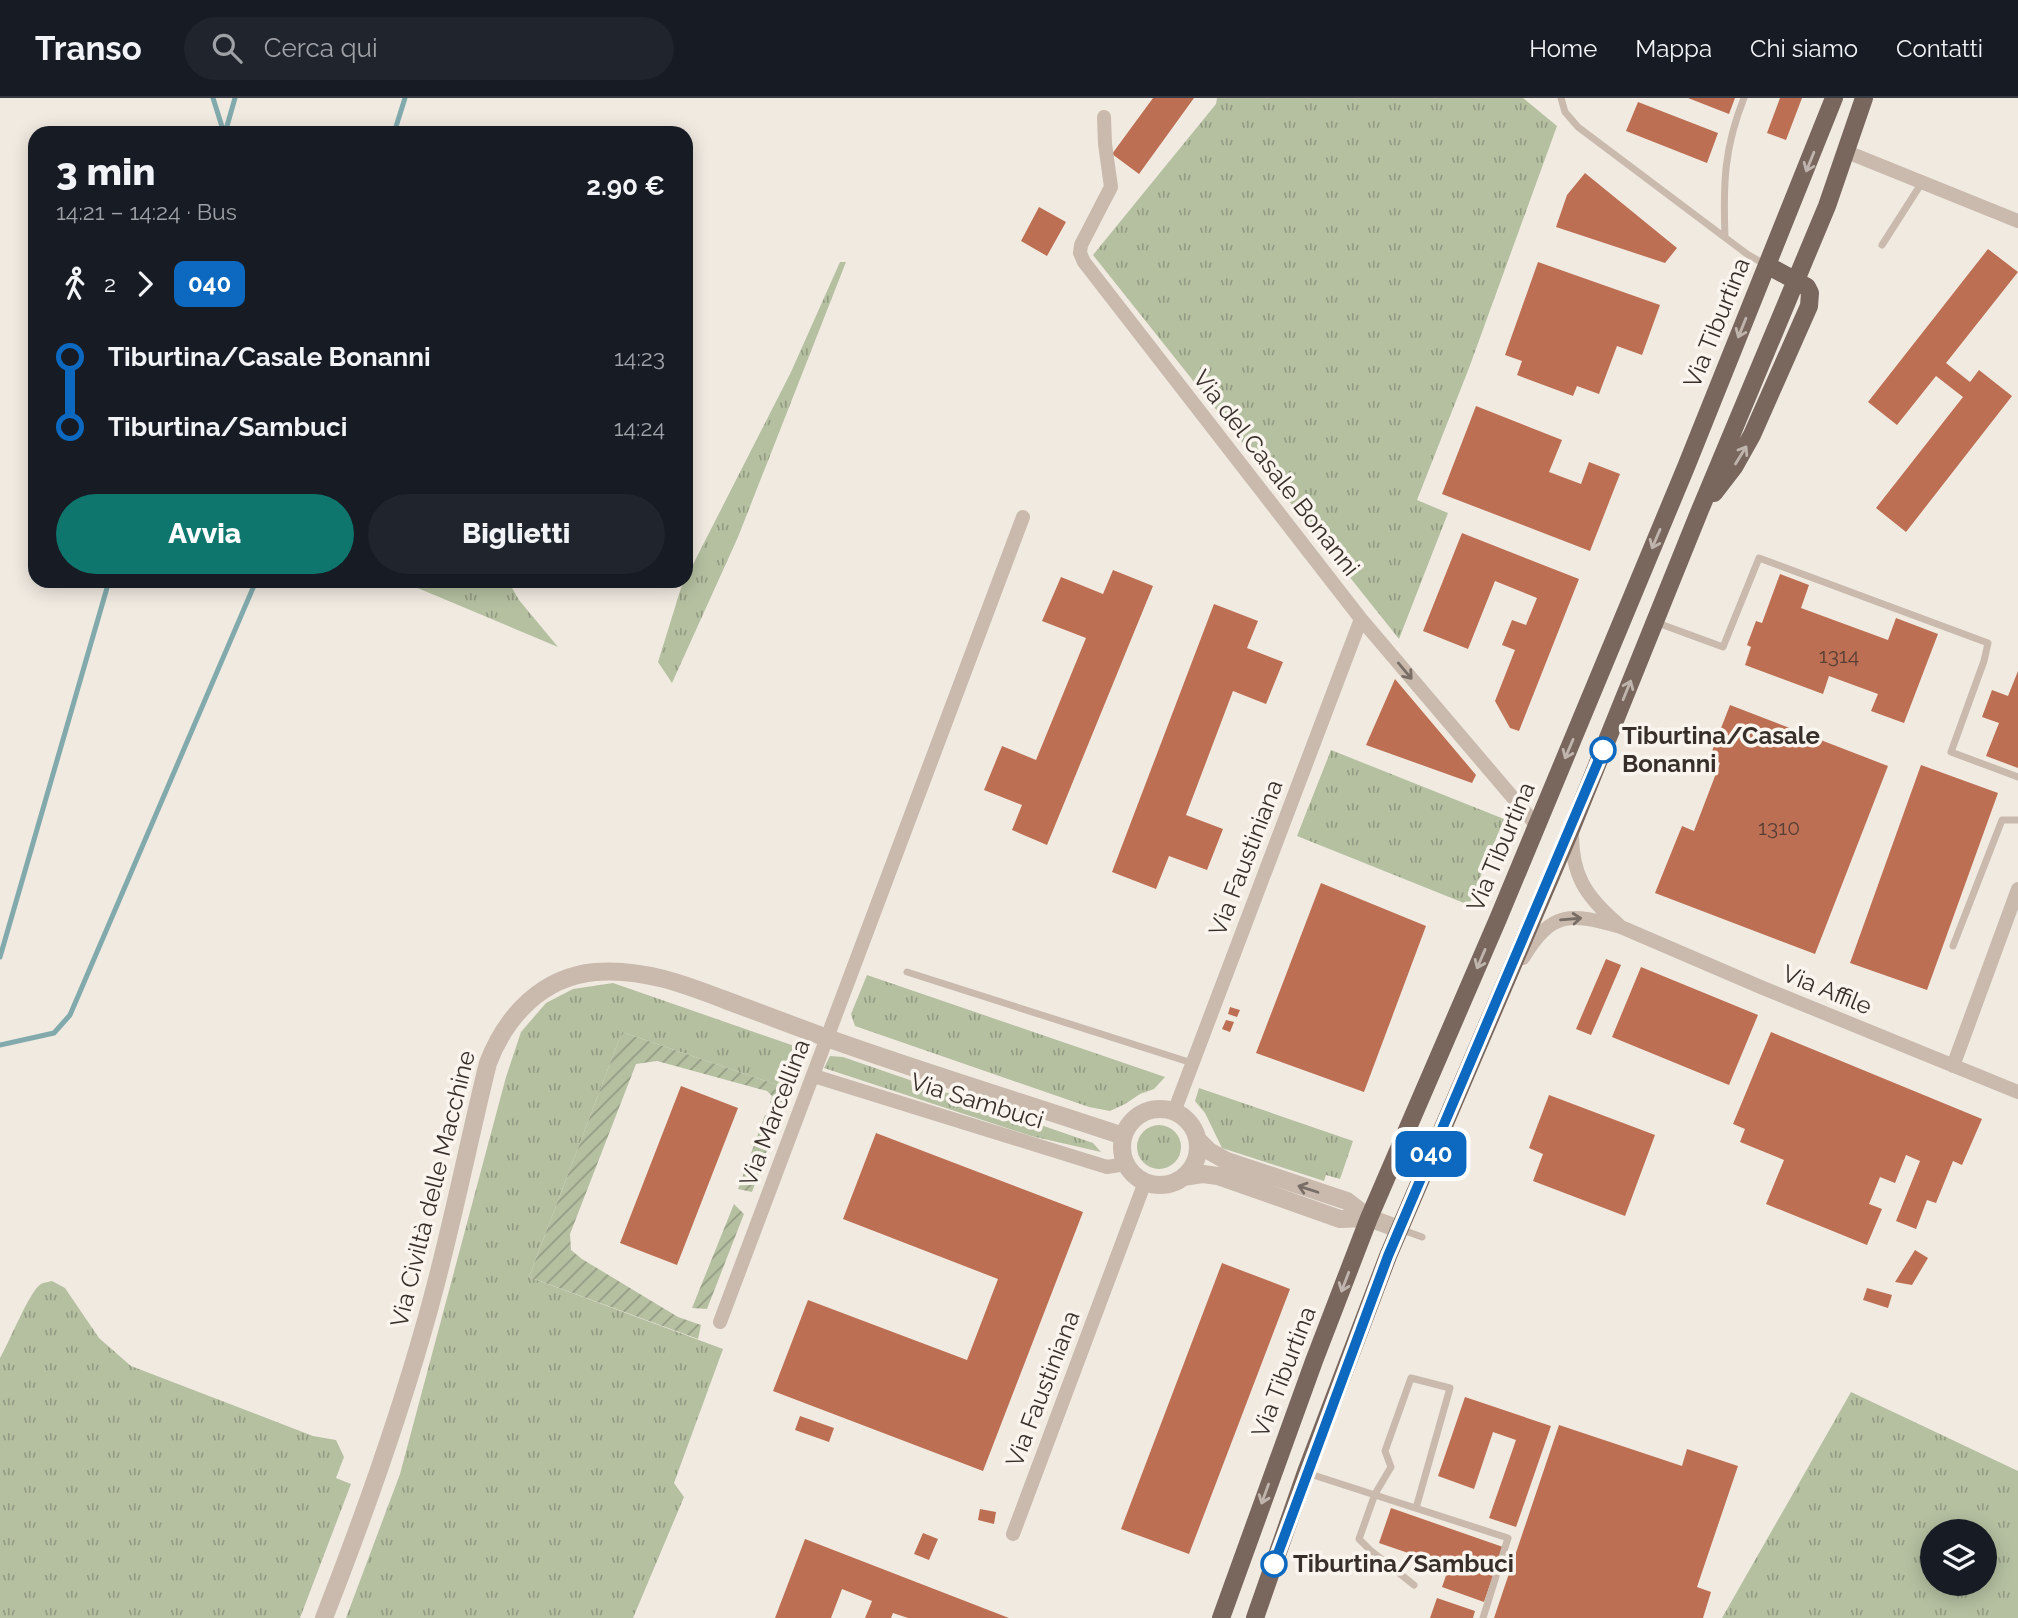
<!DOCTYPE html>
<html lang="it">
<meta charset="utf-8">
<style>
body{margin:0;font-family:Raleway,sans-serif;background:#20242c;color:#f1f3f6;height:100vh;display:flex;flex-direction:column;font-size:26px;white-space:nowrap}
*{box-sizing:border-box;margin:0}
p{font-size:23px;color:#9ea1a6}
.icon{flex:none;width:38px;height:38px;fill:none;stroke:currentColor;stroke-width:2;stroke-linecap:round;stroke-linejoin:round}
.map{position:relative;flex:1;overflow:hidden}
.drawer{position:absolute;left:28px;top:28px;width:665px;height:462px;display:flex;flex-direction:column;background:#171b24;border-radius:21px;box-shadow:0 4px 18px #0003}
.drawer>*{flex:none}
.badge{padding:0 14px;border-radius:10px;font-size:24px;line-height:46px}
.tools{position:absolute;left:1920px;top:1421px;display:grid;gap:14px}
.tools a{display:grid;place-items:center;width:77px;height:77px;border-radius:50%;background:#171b24;box-shadow:0 4px 18px #0003;font-size:35px}
.map>.badge{position:absolute;translate:-50% -50%;box-shadow:0 0 0 4px #fff}
.legs{display:flex;align-items:center;gap:10px;height:77px;padding:0 28px;font-size:23px}
.legs p{margin-inline-start:auto}
.head{display:flex;align-items:center;justify-content:space-between;height:119px;padding:0 28px}
h1{font-size:38px;font-weight:800;line-height:52px}
.button{display:flex;gap:14px;margin-top:auto;padding:14px 28px}
.button a{flex:1;height:80px;border-radius:42px;background:#0f766e;color:#fff;font-size:28px;font-weight:800;line-height:80px;text-align:center}
.button a+a{background:#20242c;color:#f1f3f6}
ul{padding:0 28px;list-style:none}
li{display:flex;align-items:center;gap:24px;height:70px;font-size:26px}
li i{display:grid;place-items:center;width:10px;height:100%;margin:0 9px;background:currentColor}
li i::after{content:'';width:18px;height:18px;margin:-9px;border:5px solid;border-radius:50%;background:#171b24}
li p{margin-inline-start:auto}
li:first-child i{background:linear-gradient(#0000 50%,currentColor 0)}
li:last-child i{background:linear-gradient(currentColor 50%,#0000 0)}
header{display:flex;align-items:center;gap:42px;box-sizing:border-box;height:98px;padding:0 35px;background:#171b24;border-bottom:2px solid #363941}
header strong{font-size:33px}
nav{display:flex;gap:38px;margin-inline-start:auto;font-size:24px}
.search{width:490px;height:63px;background:#20242c;display:flex;align-items:center;gap:18px;box-sizing:border-box;padding:0 24px;border-radius:38px;color:#9ea1a6;font-size:26px}
.map>svg:first-child{display:block}
.grass{fill:url(#grass-tufts);fill-rule:evenodd}
.garden{fill:url(#garden-furrows)}
.lines{fill:none;stroke-linecap:round;stroke-linejoin:round}
.stream{stroke:#82aaad;stroke-width:5}
.building{fill:#bd6f53}
.service{stroke:#c9baad;stroke-width:7}
.minor{stroke:#c9baad;stroke-width:14}
.tertiary{stroke:#c9baad;stroke-width:18}
.primary{stroke:#79675e;stroke-width:18}
.oneway{stroke:#bfb5ad}
.oneway2{stroke:#796e66}
.line-1-casing{stroke:#fff;stroke-width:16}
.line-1{stroke:#0c69bf;stroke-width:10}
.stop-1-dot{fill:#fff;stroke:#0c69bf;stroke-width:3.5}
.labels{text-anchor:middle;stroke-width:7;stroke-linejoin:round;paint-order:stroke}
.number-label{font-size:21px;fill:#593f35}
.street-label{font-size:24px;fill:#382f2b;stroke:#f9f4ed}
.stop-label{font-size:24px;font-weight:bold;fill:#382f2b;stroke:#f9f4ed;text-anchor:start}
</style>
<header>
<strong>Transo</strong>
<div class="search"><svg class="icon" aria-label="search" viewBox="0 0 24 24"><circle cx="10" cy="10" r="6"/><path d="M15 15l6 6"/></svg>Cerca qui</div>
<nav><a>Home</a><a>Mappa</a><a>Chi siamo</a><a>Contatti</a></nav>
</header>
<div class="map">
<svg width="2018" height="1520" viewBox="0 0 2018 1520">
<defs>
<pattern id="grass-tufts" width="24" height="20" patternUnits="userSpaceOnUse" patternTransform="scale(1.75)"><rect width="24" height="20" fill="#b5c0a1"/><path d="M3 7l-1-3M5 7V3M7 7l1-3M15 17l-1-3M17 17v-4M19 17l1-3" fill="none" stroke="#949c83"/></pattern>
<pattern id="garden-furrows" width="10" height="10" patternUnits="userSpaceOnUse" patternTransform="scale(1.75)"><rect width="10" height="10" fill="#b5c0a1"/><path d="M-1 1l2-2M0 10L10 0M9 11l2-2" fill="none" stroke="#949c83"/></pattern>
</defs>
<rect width="100%" height="100%" fill="#f1eae1"/>
<path class="grass" d="M 1217,0 L 1523,0 L 1557,28 L 1469,270 L 1417,402 L 1448,415 L 1399,541 L 1093,157 L 1216,6 Z
M 840,164 L 846,164 L 738,439 L 672,585 L 658,564 L 681,490 L 791,274 Z
M 401,483 L 508,483 L 519,502 L 558,549 Z
M 1331,652 L 1504,721 L 1469,807 L 1297,738 Z
M 867,877 L 1165,979 L 1154,991 L 1140,996 L 1125,1006 L 1110,1013 L 1089,1009 L 855,928 L 851,916 Z
M 613,885 L 806,952 L 789,991 L 622,934 L 529,1179 L 723,1251 L 674,1385 L 684,1399 L 633,1520 L 346,1520 L 400,1376 L 506,979 L 521,934 L 546,905 L 573,891 Z
M 830,958 L 843,959 L 1093,1045 L 1101,1054 L 1031,1038 L 824,970 Z
M 1199,990 L 1353,1043 L 1340,1081 L 1326,1077 L 1324,1083 L 1222,1050 L 1205,1015 L 1195,1003 Z
M1137 1049a22 22 0 1 1 44 0a22 22 0 1 1-44 0Z
M 52,1183 L 65,1190 L 99,1240 L 131,1268 L 313,1338 L 336,1342 L 344,1359 L 336,1380 L 351,1386 L 300,1520 L 0,1520 L 0,1260 C 9,1245 30,1192 41,1186 C 45,1184 49,1184 52,1183 Z
M 1851,1294 L 2018,1373 L 2018,1520 L 1722,1520 ZM 1932,1433 L 1984,1433 L 1984,1486 L 1932,1486 Z"/>
<path class="garden" d="M 622,934 L 789,991 L 784,1004 L 770,1005 L 772,998 L 767,993 L 657,963 L 636,966 L 570,1136 L 571,1152 L 582,1161 L 678,1219 L 701,1227 L 698,1241 L 529,1179 Z
M 765,1017 L 777,1024 L 752,1094 L 738,1091 Z
M 734,1106 L 744,1116 L 707,1211 L 692,1210 Z"/>
<g class="lines">
<path class="stream" d="M 213,0 L 224,35
M 225,35 L 235,0
M 394,35 L 405,0
M 0,859 L 109,483
M 0,947 L 54,935 L 70,917 L 256,483"/>
</g>
<path class="building" d="M 1153,0 L 1194,0 L 1139,76 L 1112,56 Z
M 1688,0 L 1735,0 L 1729,16 Z
M 1780,0 L 1802,0 L 1786,42 L 1767,35 Z
M 1638,4 L 1718,35 L 1707,65 L 1626,33 Z
M 1585,75 L 1677,150 L 1665,165 L 1556,129 L 1567,97 Z
M 1039,109 L 1066,124 L 1047,158 L 1021,143 Z
M 1988,151 L 2018,174 L 1946,265 L 1970,284 L 1979,272 L 2012,298 L 1906,434 L 1876,410 L 1963,299 L 1936,278 L 1897,327 L 1868,304 Z
M 1538,164 L 1660,207 L 1642,257 L 1617,248 L 1599,296 L 1577,288 L 1573,298 L 1517,277 L 1522,263 L 1505,257 Z
M 1476,308 L 1562,342 L 1549,374 L 1581,386 L 1589,364 L 1620,376 L 1590,453 L 1442,396 Z
M 1462,435 L 1579,481 L 1519,633 L 1510,630 L 1495,603 L 1515,552 L 1502,547 L 1512,522 L 1526,527 L 1537,500 L 1495,483 L 1468,551 L 1423,533 Z
M 1113,472 L 1153,488 L 1047,747 L 1012,732 L 1022,707 L 984,692 L 1002,648 L 1036,662 L 1086,540 L 1042,523 L 1061,479 L 1103,496 Z
M 1780,476 L 1809,487 L 1801,510 L 1888,542 L 1896,520 L 1938,536 L 1904,625 L 1871,613 L 1878,596 L 1829,578 L 1823,596 L 1745,567 L 1751,549 L 1747,547 L 1756,523 L 1762,525 Z
M 1214,506 L 1258,523 L 1247,550 L 1283,564 L 1266,606 L 1233,593 L 1186,717 L 1223,731 L 1207,772 L 1169,758 L 1156,791 L 1112,774 Z
M 2018,573 L 2018,670 L 1986,658 L 1999,625 L 1982,619 L 1992,592 L 2008,598 Z
M 1395,581 L 1476,677 L 1472,685 L 1366,647 Z
M 1730,607 L 1888,668 L 1815,856 L 1655,795 L 1682,728 L 1694,733 L 1720,665 L 1709,661 Z
M 1921,667 L 1998,695 L 1927,892 L 1850,865 Z
M 1321,785 L 1426,828 L 1364,994 L 1256,955 Z
M 1606,861 L 1621,867 L 1591,937 L 1576,931 Z
M 1641,869 L 1758,917 L 1729,987 L 1612,939 Z
M 1230,909 L 1240,912 L 1237,919 L 1228,916 Z
M 1226,922 L 1234,924 L 1230,934 L 1222,931 Z
M 1771,934 L 1982,1021 L 1962,1067 L 1953,1063 L 1936,1105 L 1927,1102 L 1916,1131 L 1896,1123 L 1920,1063 L 1906,1057 L 1895,1085 L 1880,1079 L 1869,1106 L 1882,1111 L 1867,1147 L 1766,1106 L 1784,1062 L 1740,1044 L 1745,1031 L 1733,1026 Z
M 681,988 L 738,1010 L 677,1167 L 620,1145 Z
M 1549,997 L 1655,1037 L 1625,1118 L 1533,1083 L 1543,1056 L 1529,1050 Z
M 876,1035 L 1083,1114 L 983,1373 L 773,1293 L 808,1202 L 967,1262 L 998,1181 L 843,1121 Z
M 1915,1152 L 1928,1160 L 1912,1187 L 1895,1184 Z
M 1222,1165 L 1290,1191 L 1189,1456 L 1121,1431 Z
M 1867,1190 L 1892,1197 L 1888,1210 L 1863,1202 Z
M 1465,1299 L 1551,1328 L 1516,1429 L 1489,1420 L 1516,1342 L 1493,1334 L 1474,1391 L 1438,1378 Z
M 800,1318 L 834,1330 L 829,1344 L 795,1332 Z
M 1559,1327 L 1682,1368 L 1687,1351 L 1738,1368 L 1697,1489 L 1711,1494 L 1703,1520 L 1494,1520 Z
M 1391,1410 L 1503,1449 L 1484,1504 L 1442,1489 L 1449,1469 L 1379,1445 Z
M 980,1411 L 996,1414 L 994,1426 L 978,1422 Z
M 923,1435 L 938,1441 L 929,1462 L 914,1456 Z
M 805,1441 L 1009,1520 L 908,1520 L 893,1515 L 891,1520 L 865,1520 L 872,1503 L 842,1491 L 831,1520 L 775,1520 Z
M 1437,1500 L 1475,1513 L 1473,1520 L 1430,1520 Z"/>
<g class="lines">
<path class="service" d="M 1561,0 L 1565,14 L 1578,29 L 1747,156 L 1766,167
M 1725,139 C 1723,86 1724,50 1744,0
M 1882,147 L 1921,86
M 1655,524 L 1723,549 L 1759,460 L 1988,545 L 1984,563 L 1951,654 L 2018,679
M 1953,848 L 2002,722 L 2018,722
M 907,874 L 1192,965
M 1400,1131 L 1422,1139
M 1307,1375 L 1508,1440 L 1483,1520
M 1414,1487 L 1370,1452 L 1359,1441 L 1375,1396 L 1391,1369 L 1385,1353 L 1411,1280 L 1450,1290 L 1416,1410"/>
<path class="minor" d="M 1104,19 L 1105,46 L 1111,89 L 1081,147 L 1080,155 L 1084,164 L 1361,521 L 1537,728
M 1847,54 L 2018,123
M 1572,732 C 1571,776 1585,798 1618,826
M 1523,860 C 1552,812 1570,815 1621,829 L 1763,890 L 2018,994
M 1953,968 L 2018,791
M 814,978 L 1107,1069 L 1126,1066
M 1174,1014 L 1361,521
M 720,1224 L 1023,419
M 1013,1436 L 1145,1084"/>
<path class="tertiary" d="M1122 1049a38 38 0 1 1 76 0a38 38 0 1 1-76 0Z
M 1197,1041 L 1209,1053 L 1227,1063 L 1347,1103 L 1369,1120 L 1399,1131
M 1183,1079 L 1203,1076 L 1218,1078 L 1340,1121 L 1369,1120
M 324,1520 C 364,1418 401,1314 430,1208 C 452,1128 468,1046 488,965 C 506,918 542,879 595,874 C 642,870 684,886 728,903 C 761,915 794,928 827,940 C 925,975 1024,1005 1123,1038"/>
<path class="primary" d="M 1714,395 L 1734,369 L 1752,337 L 1809,208 L 1810,195 L 1807,189 L 1767,167
M 1221,1520 L 1314,1263 L 1369,1120 L 1498,821 L 1686,369 L 1834,0
M 1255,1520 L 1306,1374 L 1388,1158 L 1572,729 L 1700,412 L 1827,108 L 1864,0"/>
</g>
<defs><path id="oneway-shaft" d="M-6 0H5M1.5-3L5.5 0L1.5 3" fill="none" stroke-width="1.6" stroke-linecap="round" stroke-linejoin="round" transform="scale(1.75)"/></defs>
<g class="oneway">
<use href="#oneway-shaft" transform="translate(1810 64) rotate(112)"/>
<use href="#oneway-shaft" transform="translate(1742 230) rotate(112)"/>
<use href="#oneway-shaft" transform="translate(1741 357) rotate(-58)"/>
<use href="#oneway-shaft" transform="translate(1656 441) rotate(113)"/>
<use href="#oneway-shaft" transform="translate(1627 592) rotate(-68)"/>
<use href="#oneway-shaft" transform="translate(1569 651) rotate(113)"/>
<use href="#oneway-shaft" transform="translate(1481 861) rotate(113)"/>
<use href="#oneway-shaft" transform="translate(1345 1184) rotate(111)"/>
<use href="#oneway-shaft" transform="translate(1265 1396) rotate(110)"/>
</g>
<g class="oneway2">
<use href="#oneway-shaft" transform="translate(1405 573) rotate(50)"/>
<use href="#oneway-shaft" transform="translate(1571 821) rotate(-5)"/>
<use href="#oneway-shaft" transform="translate(1308 1091) rotate(-162)"/>
</g>
<g class="lines">
<g class="line-1-casing">
<path id="line-1" d="M 1274,1466 L 1388,1158 L 1603,652"/>
</g>
<use href="#line-1" class="line-1"/>
</g>
<g class="stop-1-dot">
<circle cx="1603" cy="652" r="12"/>
<circle cx="1274" cy="1466" r="12"/>
</g>
<g class="labels">
<g class="number-label">
<text x="1839" y="565">1314</text>
<text x="1779" y="737">1310</text>
</g>
<g class="street-label">
<text transform="translate(1717 225) rotate(-68)" y="8">Via Tiburtina</text>
<text transform="translate(1276 375) rotate(52)" y="8">Via del Casale Bonanni</text>
<text transform="translate(1501 749) rotate(-67)" y="8">Via Tiburtina</text>
<text transform="translate(1246 760) rotate(-69)" y="8">Via Faustiniana</text>
<text transform="translate(1827 892) rotate(22)" y="8">Via Affile</text>
<text transform="translate(977 1003) rotate(17)" y="8">Via Sambuci</text>
<text transform="translate(775 1015) rotate(-69)" y="8">Via Marcellina</text>
<text transform="translate(433 1091) rotate(-76)" y="8">Via Civiltà delle Macchine</text>
<text transform="translate(1284 1274) rotate(-69)" y="8">Via Tiburtina</text>
<text transform="translate(1043 1291) rotate(-69)" y="8">Via Faustiniana</text>
</g>
<g class="stop-label">
<text x="1622" y="646">Tiburtina/Casale<tspan x="1622" dy="28">Bonanni</tspan></text>
<text x="1293" y="1474">Tiburtina/Sambuci</text>
</g>
</g>
</svg>
<div class="tools">
<a><svg class="icon" aria-label="layers" viewBox="0 0 24 24"><path d="M12 4l9 5-9 5-9-5zM3 14l9 5 9-5"/></svg></a>
</div>
<b class="badge" style="left:1431px;top:1056px;background:#0c69bf;color:#fff">040</b>
<section class="drawer">
<div class="head"><div><h1>3 min</h1><p>14:21 – 14:24 · Bus</p></div><b>2.90 €</b></div>
<div class="legs"><svg class="icon" aria-label="walk" viewBox="0 0 24 24"><circle cx="13" cy="4" r="2"/><path d="M13 8l-2 6 4 7M11 14l-3 7M7 12l3-4h3l4 4"/></svg>2<svg class="icon" aria-label="forward" viewBox="0 0 24 24"><path d="M9 5l7 7-7 7"/></svg><b class="badge" style="background:#0c69bf;color:#fff">040</b></div>
<ul>
<li><i style="color:#0c69bf"></i><b>Tiburtina/Casale Bonanni</b><p>14:23</p></li>
<li><i style="color:#0c69bf"></i><b>Tiburtina/Sambuci</b><p>14:24</p></li>
</ul>
<div class="button"><a>Avvia</a><a>Biglietti</a></div>
</section>
</div>
